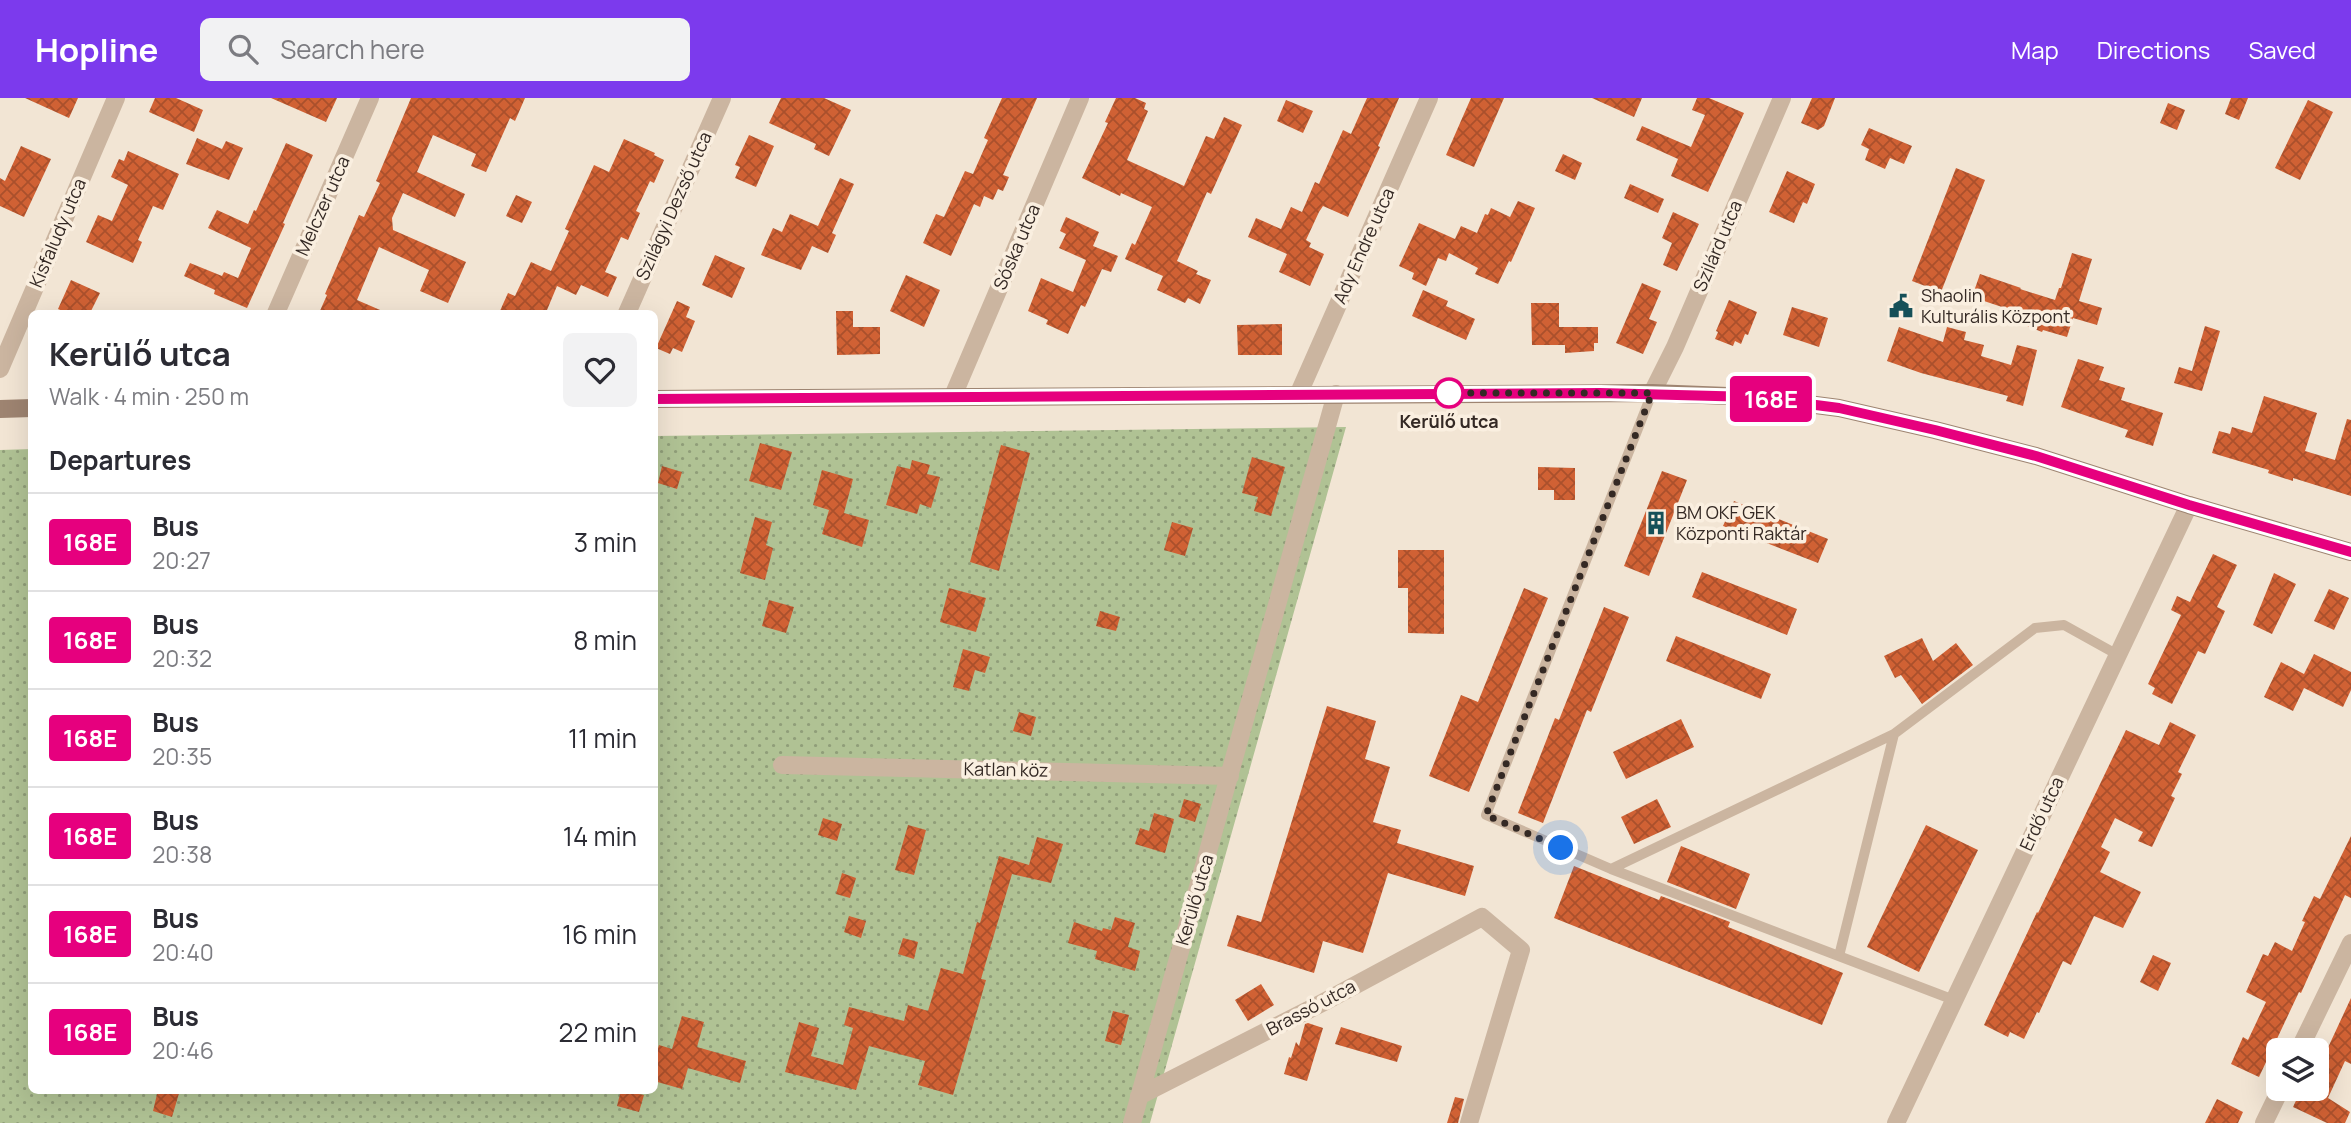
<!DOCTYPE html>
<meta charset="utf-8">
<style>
body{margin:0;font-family:Manrope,sans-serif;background:#f2f2f3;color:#2b2b33;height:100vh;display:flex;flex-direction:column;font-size:26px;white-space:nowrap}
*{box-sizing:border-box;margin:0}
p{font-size:23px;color:#7c7c81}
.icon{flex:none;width:38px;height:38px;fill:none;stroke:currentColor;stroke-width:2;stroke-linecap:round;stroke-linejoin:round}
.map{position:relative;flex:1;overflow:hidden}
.side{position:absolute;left:28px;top:212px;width:630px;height:784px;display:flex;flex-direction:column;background:#fff;border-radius:10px;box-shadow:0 7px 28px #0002}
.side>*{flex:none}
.badge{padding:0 14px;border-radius:5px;font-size:24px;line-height:46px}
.buttons{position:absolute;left:2266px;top:940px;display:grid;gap:14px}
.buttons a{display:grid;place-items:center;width:63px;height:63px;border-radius:10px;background:#fff;box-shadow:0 7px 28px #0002;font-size:35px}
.you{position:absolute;width:35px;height:35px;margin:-18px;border:5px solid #fff;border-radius:50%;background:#1a73e8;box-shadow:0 0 0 10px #1a73e833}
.map>.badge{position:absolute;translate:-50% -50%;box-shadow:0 0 0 4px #fff}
h2{padding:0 21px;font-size:26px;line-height:63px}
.round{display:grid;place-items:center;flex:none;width:74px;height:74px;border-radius:10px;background:#f2f2f3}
.head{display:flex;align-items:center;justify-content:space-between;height:119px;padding:0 21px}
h1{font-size:33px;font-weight:700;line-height:52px}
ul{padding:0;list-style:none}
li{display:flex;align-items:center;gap:21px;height:98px;padding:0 21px;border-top:2px solid #e1e1e2}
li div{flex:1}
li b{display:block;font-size:26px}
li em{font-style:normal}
li .badge{min-width:77px;font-weight:700;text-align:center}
header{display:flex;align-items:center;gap:42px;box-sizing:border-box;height:98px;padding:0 35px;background:#7c3aed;color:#fff}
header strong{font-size:33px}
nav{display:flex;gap:38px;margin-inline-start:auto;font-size:24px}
.search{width:490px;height:63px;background:#f2f2f3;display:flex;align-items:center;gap:18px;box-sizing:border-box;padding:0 24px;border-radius:10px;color:#7c7c81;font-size:26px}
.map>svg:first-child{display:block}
.garden{fill:url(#garden-dots)}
.building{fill:url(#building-cross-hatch)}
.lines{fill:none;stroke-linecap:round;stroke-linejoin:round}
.lane{stroke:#cbb5a0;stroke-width:10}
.street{stroke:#cbb5a0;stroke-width:18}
.secondary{stroke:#9e8471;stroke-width:18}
.line-casing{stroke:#fff;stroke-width:16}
.line{stroke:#e6007e;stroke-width:10}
.walk{stroke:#342924;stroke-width:7;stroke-dasharray:0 12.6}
.stop-dot{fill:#fff;stroke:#e6007e;stroke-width:3.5}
.labels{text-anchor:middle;stroke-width:7;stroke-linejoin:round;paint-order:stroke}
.street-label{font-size:18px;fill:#342924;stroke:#faefe0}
.poi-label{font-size:18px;fill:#342924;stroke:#faefe0;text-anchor:start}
.stop-label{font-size:18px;font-weight:bold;fill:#342924;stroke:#faefe0}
</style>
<header>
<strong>Hopline</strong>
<div class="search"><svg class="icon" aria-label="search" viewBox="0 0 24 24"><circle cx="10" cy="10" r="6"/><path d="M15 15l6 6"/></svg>Search here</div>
<nav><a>Map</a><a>Directions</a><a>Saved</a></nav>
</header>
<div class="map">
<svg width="2351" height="1025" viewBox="0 0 2351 1025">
<defs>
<pattern id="garden-dots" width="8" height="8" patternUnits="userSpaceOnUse" patternTransform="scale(1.75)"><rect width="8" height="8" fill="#b0c294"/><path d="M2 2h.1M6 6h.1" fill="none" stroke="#909e79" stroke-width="1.8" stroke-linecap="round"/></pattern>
<pattern id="building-cross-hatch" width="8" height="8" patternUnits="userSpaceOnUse" patternTransform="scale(1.75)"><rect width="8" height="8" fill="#d06134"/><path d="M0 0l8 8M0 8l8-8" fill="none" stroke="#aa502c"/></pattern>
</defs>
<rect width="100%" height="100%" fill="#f2e5d4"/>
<path class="garden" d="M 1346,329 L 1150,1025 L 0,1025 L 0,352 L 32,351 L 32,992 L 654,992 L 655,338 Z"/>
<path class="building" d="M 25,0 L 78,0 L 69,20 Z
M 155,0 L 176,0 L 203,12 L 194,34 L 149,14 Z
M 271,0 L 337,0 L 326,24 Z
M 411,0 L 525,0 L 515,23 L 510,20 L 486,74 L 471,68 L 476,56 L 433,37 L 417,74 L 465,96 L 455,119 L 403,95 L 392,120 L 393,132 L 466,164 L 448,205 L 420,193 L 429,172 L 379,149 L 357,202 L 387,215 L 319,215 L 327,197 L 325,196 L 359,117 L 364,119 L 380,85 L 376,83 Z
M 781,0 L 824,0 L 851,12 L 829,58 L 814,51 L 816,46 L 769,25 Z
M 1002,0 L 1037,0 L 1003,77 L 1009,79 L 1003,93 L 998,91 L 993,102 L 984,98 L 980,109 L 974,106 L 951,158 L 923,145 L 936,116 L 944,119 L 965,73 L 973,76 L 988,42 L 984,40 Z
M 1116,0 L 1135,0 L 1146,5 L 1144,11 L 1148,13 L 1127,62 L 1184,88 L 1206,38 L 1214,41 L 1224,19 L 1242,27 L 1211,96 L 1207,94 L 1177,163 L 1198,173 L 1196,176 L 1211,182 L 1200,206 L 1188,200 L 1185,205 L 1157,192 L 1163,178 L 1125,161 L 1132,145 L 1135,147 L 1152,109 L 1121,95 L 1120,98 L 1082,80 L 1108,25 L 1105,24 Z
M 1367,0 L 1399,0 L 1378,48 L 1380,49 L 1348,119 L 1323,108 L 1319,114 L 1306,142 L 1311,145 L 1309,149 L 1324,156 L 1310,188 L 1279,174 L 1287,156 L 1248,139 L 1256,120 L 1281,131 L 1291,109 L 1302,114 L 1315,84 L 1319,86 L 1343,32 L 1351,36 Z
M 1471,0 L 1504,0 L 1474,69 L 1446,57 Z
M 1592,0 L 1642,0 L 1634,19 Z
M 1697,0 L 1709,0 L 1744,15 L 1708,94 L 1671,78 L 1678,61 L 1636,42 L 1642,28 L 1691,49 L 1705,17 L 1692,12 Z
M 1812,0 L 1835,0 L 1824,28 L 1818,32 L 1801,25 Z
M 2231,0 L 2248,0 L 2239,22 L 2225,16 Z
M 1286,2 L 1313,13 L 1303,35 L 1277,23 Z
M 2308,2 L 2333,14 L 2300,82 L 2275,70 Z
M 2168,5 L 2185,12 L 2177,32 L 2160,25 Z
M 1869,30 L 1912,48 L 1904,66 L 1890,60 L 1885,71 L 1865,62 L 1869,51 L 1861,47 Z
M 749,37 L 774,48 L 756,89 L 735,80 L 740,69 L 735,67 Z
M 197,40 L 222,51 L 226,43 L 243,50 L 229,82 L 186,66 Z
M 624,41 L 655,55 L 654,57 L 664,62 L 654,85 L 650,83 L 636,113 L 640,115 L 628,142 L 621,139 L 605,174 L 617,179 L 608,199 L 581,187 L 576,197 L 557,188 L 547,212 L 554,215 L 499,215 L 508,195 L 515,198 L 531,164 L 551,173 L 569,133 L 565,131 L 594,67 L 609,74 Z
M 286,45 L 313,57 L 283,125 L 285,126 L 247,210 L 214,196 L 215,192 L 184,178 L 190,165 L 222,178 L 224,174 L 238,180 L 251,150 L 208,130 L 217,112 L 248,126 L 254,112 L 256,113 Z
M 21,48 L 51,61 L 24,119 L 0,108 L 0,80 L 5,83 Z
M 128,53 L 179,76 L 163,112 L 153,108 L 138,142 L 142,144 L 133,165 L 86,144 L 98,117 L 112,123 L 128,87 L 111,79 L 119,61 L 124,63 Z
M 1563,56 L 1582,65 L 1575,82 L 1555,73 Z
M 1956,70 L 1985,82 L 1941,194 L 1912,183 Z
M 1787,73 L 1815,86 L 1807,106 L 1803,104 L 1794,125 L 1769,114 Z
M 840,80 L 854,86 L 832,135 L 836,137 L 828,155 L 812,148 L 801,172 L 761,157 L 773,130 L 782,134 L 790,116 L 818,128 Z
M 1630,86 L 1664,101 L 1658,115 L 1624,100 Z
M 516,97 L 532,104 L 522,125 L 506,118 Z
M 1518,103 L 1535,110 L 1511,164 L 1509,163 L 1498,186 L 1475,176 L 1478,170 L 1449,155 L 1446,163 L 1438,160 L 1426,188 L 1412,181 L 1414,175 L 1399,168 L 1419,125 L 1455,141 L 1461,128 L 1477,135 L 1485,116 L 1488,117 L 1491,110 L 1510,119 Z
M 1673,114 L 1699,126 L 1677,173 L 1663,167 L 1672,145 L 1662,140 Z
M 1066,119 L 1099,134 L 1093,148 L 1118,158 L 1111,174 L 1102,171 L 1085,209 L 1081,207 L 1068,236 L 1046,226 L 1048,222 L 1028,213 L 1041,180 L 1073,194 L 1086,162 L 1059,150 L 1066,136 L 1060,133 Z
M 2072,155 L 2092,161 L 2079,203 L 2102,210 L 2097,227 L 2073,220 L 2067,239 L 2043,232 L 2042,234 L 2022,226 L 2023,224 L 2005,219 L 2008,211 L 1972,199 L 1980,176 L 2021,190 L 2020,191 L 2055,202 L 2059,190 L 2061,190 Z
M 715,157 L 745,170 L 732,200 L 702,187 Z
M 906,177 L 940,192 L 924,229 L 890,213 Z
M 71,182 L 100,195 L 90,215 L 67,215 L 58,211 Z
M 1642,185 L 1661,193 L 1649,221 L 1657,224 L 1643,256 L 1616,245 Z
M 1423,192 L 1448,203 L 1446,208 L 1475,221 L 1466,242 L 1412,218 Z
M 1729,202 L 1757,214 L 1748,237 L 1745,236 L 1741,246 L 1735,243 L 1733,248 L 1715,241 L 1718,234 L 1716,233 Z
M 677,203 L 690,209 L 686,219 L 695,223 L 682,254 L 673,250 L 670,256 L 656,250 Z
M 1531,205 L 1559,205 L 1559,229 L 1598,229 L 1598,245 L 1594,245 L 1594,253 L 1565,255 L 1565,247 L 1532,247 Z
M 1792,209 L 1828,220 L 1819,249 L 1783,237 Z
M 836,213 L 853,213 L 853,229 L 880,229 L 880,256 L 837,257 Z
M 1282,226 L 1282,257 L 1238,257 L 1237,227 Z
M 2205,228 L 2220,233 L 2202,293 L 2174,285 L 2179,269 L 2192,273 Z
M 1899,229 L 1943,244 L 1947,229 L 1966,234 L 1964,242 L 1984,247 L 1981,258 L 2011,267 L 2017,247 L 2037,252 L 2023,308 L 2006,303 L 2008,298 L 1921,275 L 1887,263 Z
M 2078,261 L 2104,269 L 2099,282 L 2125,290 L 2121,302 L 2163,315 L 2153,348 L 2125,339 L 2128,332 L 2061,309 Z
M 2264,298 L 2317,315 L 2305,353 L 2335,362 L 2347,321 L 2351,322 L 2351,398 L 2293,380 L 2293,383 L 2268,375 L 2269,372 L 2212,355 L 2219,333 L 2230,336 L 2232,329 L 2252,335 Z
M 760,345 L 792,354 L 781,392 L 749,383 Z
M 1001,347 L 1030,355 L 999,473 L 970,464 Z
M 1252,359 L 1285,369 L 1271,418 L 1254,413 L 1258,399 L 1242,395 Z
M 912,362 L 930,367 L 927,376 L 940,379 L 931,410 L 920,406 L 917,416 L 886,407 L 897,368 L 910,371 Z
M 662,368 L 682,374 L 677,391 L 658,385 Z
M 1538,369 L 1575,370 L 1575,402 L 1554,402 L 1554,392 L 1538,392 Z
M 822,372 L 853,381 L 844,415 L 869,422 L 862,449 L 822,436 L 829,412 L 813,407 Z
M 1662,373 L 1687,382 L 1649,478 L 1624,468 Z
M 1734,403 L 1828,441 L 1818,465 L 1723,428 Z
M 755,419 L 772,424 L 766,447 L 773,450 L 765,482 L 740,475 Z
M 1172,424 L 1193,430 L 1185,458 L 1164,452 Z
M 1398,452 L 1444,452 L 1444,536 L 1408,535 L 1408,490 L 1398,490 Z
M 2213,456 L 2237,467 L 2217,509 L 2225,513 L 2205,556 L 2198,553 L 2172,606 L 2152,596 L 2155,590 L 2148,586 L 2181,517 L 2171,512 L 2177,498 L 2190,504 Z
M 1702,474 L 1797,511 L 1787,537 L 1692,499 Z
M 2274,475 L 2296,486 L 2272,536 L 2253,527 Z
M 949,490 L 986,500 L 976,534 L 940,524 Z
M 1524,490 L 1548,500 L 1469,694 L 1429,678 L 1461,597 L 1478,604 Z
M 2329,491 L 2349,500 L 2334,532 L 2314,523 Z
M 769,502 L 794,509 L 786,535 L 762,528 Z
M 1604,509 L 1629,519 L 1591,614 L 1587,612 L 1543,725 L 1518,715 L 1555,620 L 1559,622 Z
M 1100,513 L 1120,519 L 1116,533 L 1096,528 Z
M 1676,538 L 1771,576 L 1761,601 L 1666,563 Z
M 1922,540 L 1933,563 L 1956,545 L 1973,567 L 1922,606 L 1901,577 L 1895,580 L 1884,558 Z
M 963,551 L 990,559 L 985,575 L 975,572 L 969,593 L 953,589 Z
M 2314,556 L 2351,574 L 2351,592 L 2343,609 L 2304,590 L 2293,613 L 2264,599 L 2281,564 L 2304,576 Z
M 1327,608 L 1376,623 L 1365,661 L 1390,669 L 1373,724 L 1401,732 L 1397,745 L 1474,768 L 1465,798 L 1388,775 L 1363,855 L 1323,843 L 1314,875 L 1227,848 L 1237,817 L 1261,824 Z
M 1019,614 L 1036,619 L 1031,638 L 1013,633 Z
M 1681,621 L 1694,649 L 1626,681 L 1613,654 Z
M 2170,624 L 2196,637 L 2178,674 L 2182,676 L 2171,698 L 2175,700 L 2152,749 L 2138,743 L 2143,734 L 2115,720 L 2101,749 L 2110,754 L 2100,774 L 2141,794 L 2123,830 L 2094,818 L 2071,867 L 2063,863 L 2039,915 L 2037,914 L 2024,941 L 2010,934 L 2008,939 L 1984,927 L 2037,814 L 2038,815 L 2126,632 L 2159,647 Z
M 1184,701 L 1201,706 L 1195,724 L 1179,719 Z
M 1657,701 L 1671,729 L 1634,746 L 1621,719 Z
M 1154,715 L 1174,721 L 1165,755 L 1135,746 L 1140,730 L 1149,733 Z
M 823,720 L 842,726 L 837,743 L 818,737 Z
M 908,727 L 926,732 L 914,777 L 895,772 Z
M 1926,727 L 1978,752 L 1919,874 L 1867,849 Z
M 2351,738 L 2351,800 L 2345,797 L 2301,895 L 2299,894 L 2259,979 L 2231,966 L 2243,939 L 2248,942 L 2266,904 L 2246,894 L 2263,856 L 2268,858 L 2275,844 L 2292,853 L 2305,824 L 2302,823 L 2314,798 L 2320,801 Z
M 1037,739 L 1063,746 L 1051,785 L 1012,776 L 981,881 L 986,882 L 953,997 L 918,987 L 925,963 L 869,948 L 856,992 L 785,974 L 799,924 L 819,930 L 811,958 L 843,967 L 853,930 L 844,927 L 849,909 L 904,923 L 908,907 L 928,913 L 941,870 L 963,876 L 977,824 L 980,825 L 999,758 L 1029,767 Z
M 1681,748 L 1750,776 L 1736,811 L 1667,784 Z
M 1574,768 L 1659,802 L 1661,798 L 1730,824 L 1728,829 L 1843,875 L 1822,927 L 1554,820 Z
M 842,775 L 856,780 L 850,800 L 836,796 Z
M 849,818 L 866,823 L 861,840 L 844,834 Z
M 1115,819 L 1135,825 L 1128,849 L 1140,853 L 1135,873 L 1095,861 L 1097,853 L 1068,845 L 1074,824 L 1102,833 L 1103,830 L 1111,832 Z
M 903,840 L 918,844 L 914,861 L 898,856 Z
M 2153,857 L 2171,865 L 2158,893 L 2140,884 Z
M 1261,886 L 1274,907 L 1248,923 L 1235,902 Z
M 2351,900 L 2351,966 L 2345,963 L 2328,1000 L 2350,1014 L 2345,1025 L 2327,1025 L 2293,1009 L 2302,990 L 2317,990 L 2317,978 L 2326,957 L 2325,956 Z
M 1113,913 L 1129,917 L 1121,947 L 1105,943 Z
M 682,918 L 704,924 L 697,949 L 746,963 L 740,985 L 688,970 L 682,991 L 654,983 L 654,962 L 659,947 L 672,951 Z
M 1308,925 L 1323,930 L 1307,983 L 1284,976 L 1289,959 L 1291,960 L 1296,944 L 1299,948 L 1305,926 Z
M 1341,929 L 1402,948 L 1397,964 L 1335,946 Z
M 158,992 L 180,992 L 172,1019 L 153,1013 Z
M 621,992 L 644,997 L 639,1014 L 617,1008 Z
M 1455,999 L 1464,1001 L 1458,1025 L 1447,1025 Z
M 2217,1001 L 2243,1014 L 2238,1025 L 2205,1025 Z"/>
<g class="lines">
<path class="lane" d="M 1652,295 L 1486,717 L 1611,771 L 1954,902
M 1611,771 L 1894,636 L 2035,530 L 2064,527 L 2118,557
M 1839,858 L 1894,636"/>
<path class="street" d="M 276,215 L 370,0
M 627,215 L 722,0
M 0,271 L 116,0
M 1299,295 L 1429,0
M 1652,295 L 1675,249 L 1782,0
M 953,298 L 1080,0
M 782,667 L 1230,678
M 2299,952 L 2351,845
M 1139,998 L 1324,904 L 1482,819 L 1521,852 L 1469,1025
M 1132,1025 L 1336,296
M 1896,1025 L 2189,407
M 2264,1025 L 2281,990"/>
<path class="secondary" d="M 654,301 L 1652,295 L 1753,299 L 1839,310 L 1935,332 L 2036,358 L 2189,407 L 2351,454
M 0,311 L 32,310"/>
</g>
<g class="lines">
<g class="line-casing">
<path id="line" d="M 654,301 L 1600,295 L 1754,299 L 1839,310 L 1935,332 L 2036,358 L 2189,407 L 2351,454"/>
</g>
<use href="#line" class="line"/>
<path class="walk" d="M 1449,295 L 1441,295 L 1652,295 L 1486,717 L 1561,750"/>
</g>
<defs>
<g id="civic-bare" transform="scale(1.89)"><path d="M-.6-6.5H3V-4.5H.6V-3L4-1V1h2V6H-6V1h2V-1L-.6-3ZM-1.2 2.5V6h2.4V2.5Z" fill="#165058" stroke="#faefe0" stroke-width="2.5" paint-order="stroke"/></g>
<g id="building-bare" transform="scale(1.89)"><path d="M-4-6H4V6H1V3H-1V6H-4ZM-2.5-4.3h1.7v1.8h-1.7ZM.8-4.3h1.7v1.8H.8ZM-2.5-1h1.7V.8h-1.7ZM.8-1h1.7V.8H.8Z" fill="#165058" stroke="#faefe0" stroke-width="2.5" paint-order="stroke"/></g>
</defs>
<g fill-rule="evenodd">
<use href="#civic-bare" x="1901" y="208"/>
<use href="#building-bare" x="1656" y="425"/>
</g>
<circle class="stop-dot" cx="1449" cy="295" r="14"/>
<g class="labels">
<g class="street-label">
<text transform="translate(323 108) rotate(-66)" y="6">Melczer utca</text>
<text transform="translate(674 108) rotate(-66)" y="6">Szilágyi Dezső utca</text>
<text transform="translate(58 135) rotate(-67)" y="6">Kisfaludy utca</text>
<text transform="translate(1364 148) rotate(-66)" y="6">Ady Endre utca</text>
<text transform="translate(1718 148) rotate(-67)" y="6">Szilárd utca</text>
<text transform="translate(1017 149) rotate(-67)" y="6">Sóska utca</text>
<text transform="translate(1006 672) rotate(1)" y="6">Katlan köz</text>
<text transform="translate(2042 716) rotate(-65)" y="6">Erdő utca</text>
<text transform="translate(1195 802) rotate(-74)" y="6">Kerülő utca</text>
<text transform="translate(1311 910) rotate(-28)" y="6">Brassó utca</text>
</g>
<g class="poi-label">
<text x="1921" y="204">Shaolin<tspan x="1921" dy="21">Kulturális Központ</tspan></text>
<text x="1676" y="421">BM OKF GEK<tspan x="1676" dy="21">Központi Raktár</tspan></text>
</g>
<g class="stop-label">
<text x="1449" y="330">Kerülő utca</text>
</g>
</g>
</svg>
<div class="buttons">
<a><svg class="icon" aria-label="layers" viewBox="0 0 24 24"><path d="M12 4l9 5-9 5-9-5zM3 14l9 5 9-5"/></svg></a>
</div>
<div class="you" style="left:1561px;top:750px"></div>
<b class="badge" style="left:1771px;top:301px;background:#e6007e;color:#fff">168E</b>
<section class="side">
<div class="head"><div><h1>Kerülő utca</h1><p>Walk · 4 min · 250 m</p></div><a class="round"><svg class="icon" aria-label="heart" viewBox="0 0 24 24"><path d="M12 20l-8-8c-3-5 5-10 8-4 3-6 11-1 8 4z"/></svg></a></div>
<h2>Departures</h2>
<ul>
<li><span class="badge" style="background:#e6007e;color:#fff">168E</span><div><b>Bus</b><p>20:27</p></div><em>3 min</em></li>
<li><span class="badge" style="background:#e6007e;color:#fff">168E</span><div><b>Bus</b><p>20:32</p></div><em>8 min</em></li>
<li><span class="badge" style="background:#e6007e;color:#fff">168E</span><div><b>Bus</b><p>20:35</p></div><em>11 min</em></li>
<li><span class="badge" style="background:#e6007e;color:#fff">168E</span><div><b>Bus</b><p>20:38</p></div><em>14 min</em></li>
<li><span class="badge" style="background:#e6007e;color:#fff">168E</span><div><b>Bus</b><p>20:40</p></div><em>16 min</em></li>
<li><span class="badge" style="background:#e6007e;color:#fff">168E</span><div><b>Bus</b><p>20:46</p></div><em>22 min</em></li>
</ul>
</section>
</div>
